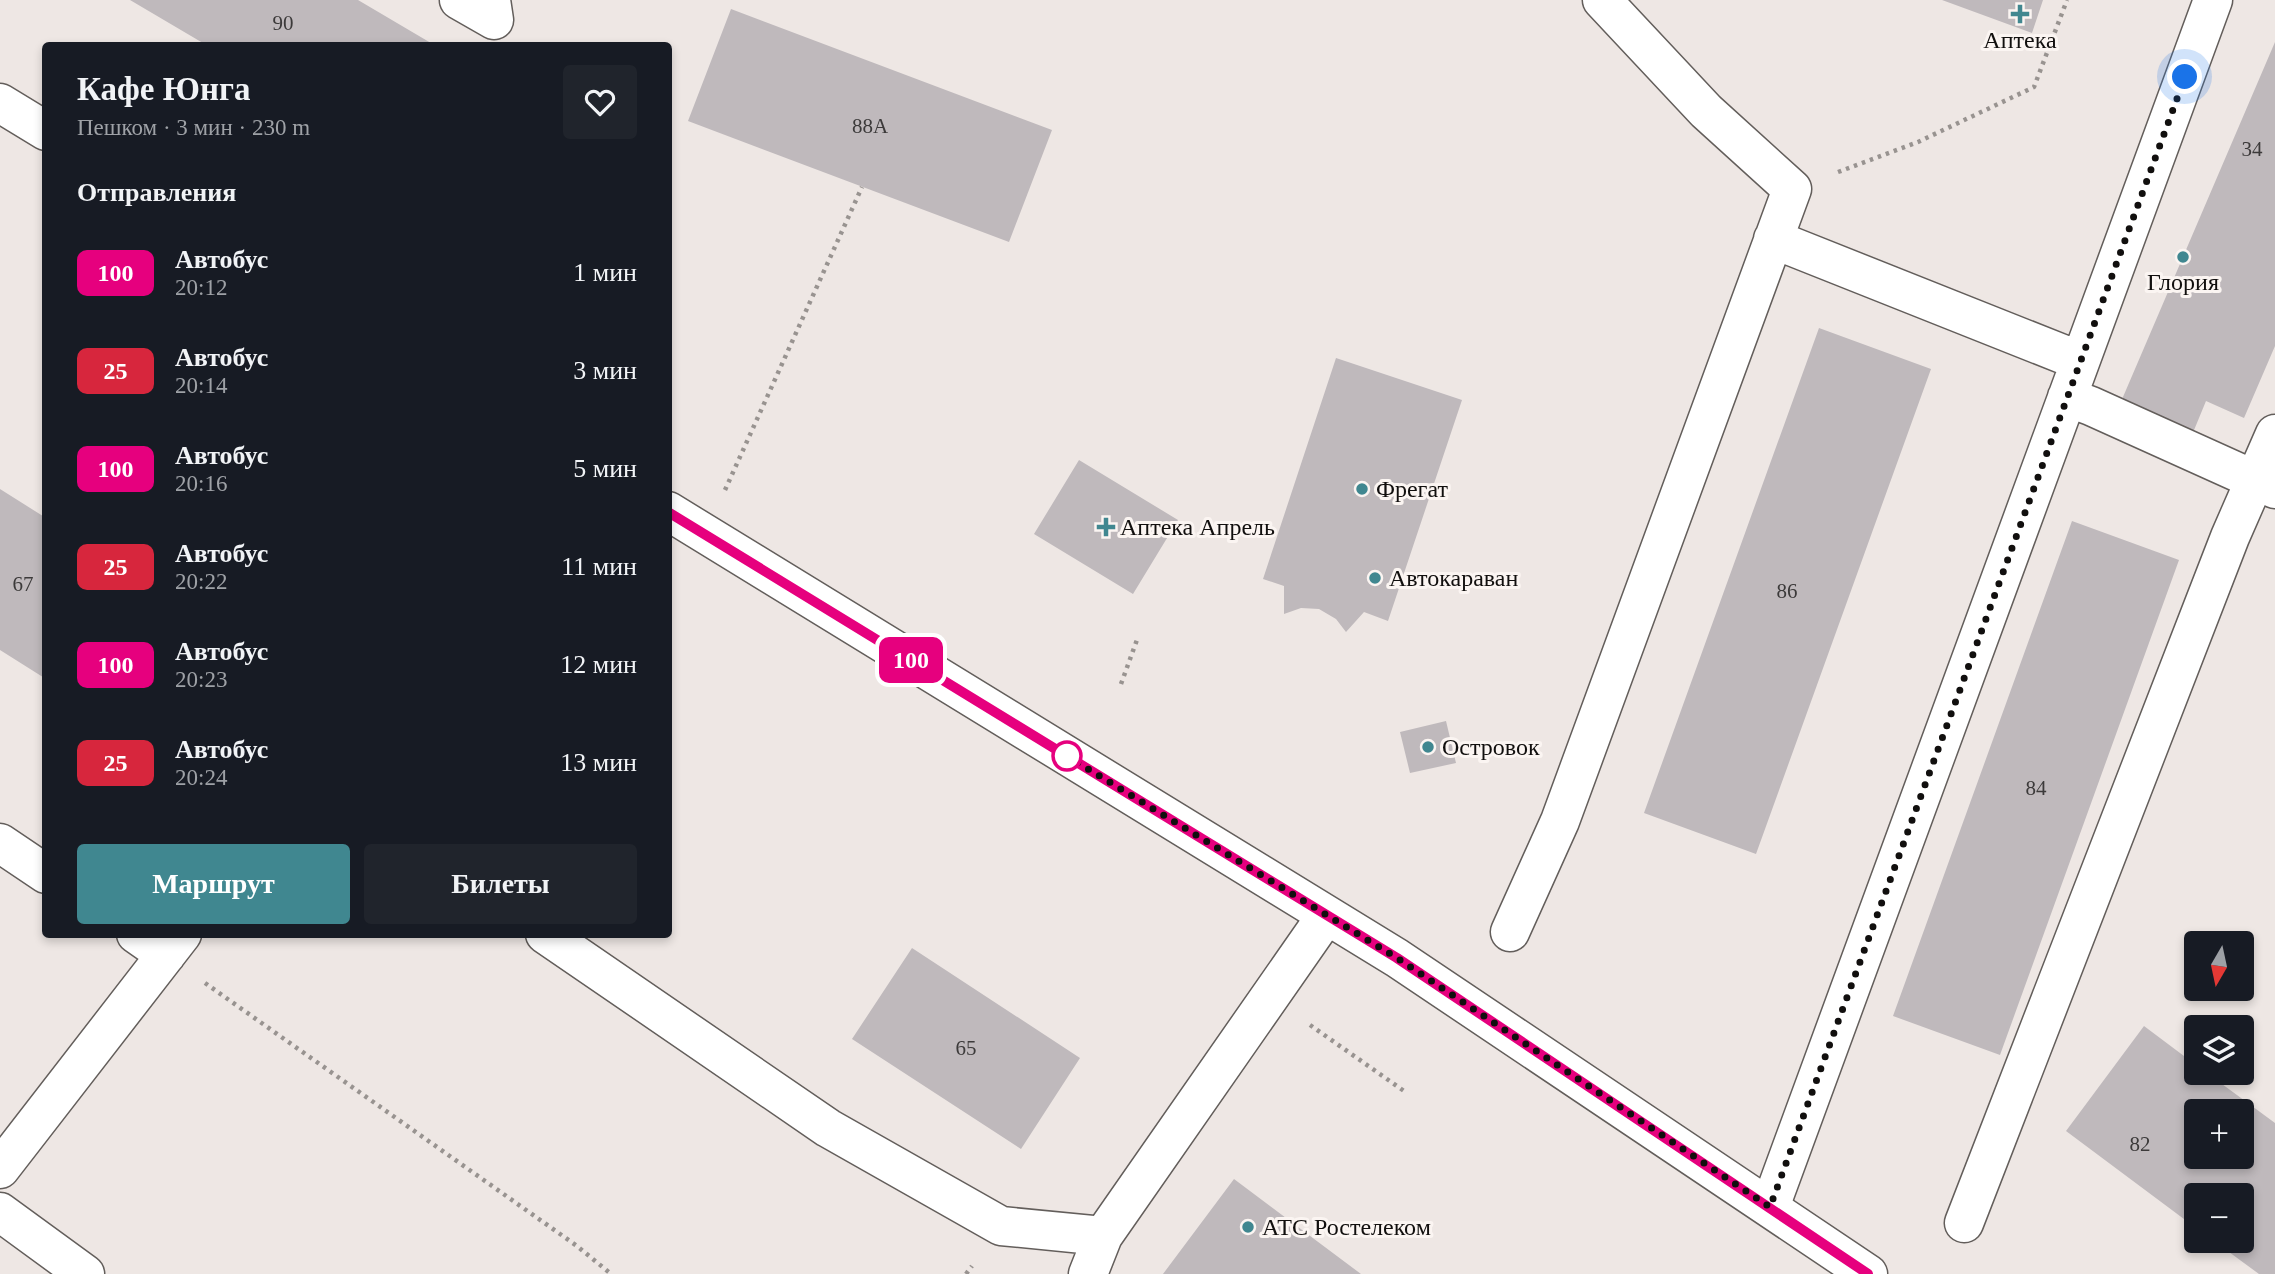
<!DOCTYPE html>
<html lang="ru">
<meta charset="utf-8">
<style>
body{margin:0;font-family:Georgia,serif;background:#20242c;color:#f1f3f6;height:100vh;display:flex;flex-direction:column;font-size:26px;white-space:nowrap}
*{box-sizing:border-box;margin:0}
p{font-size:23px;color:#9ea1a6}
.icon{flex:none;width:38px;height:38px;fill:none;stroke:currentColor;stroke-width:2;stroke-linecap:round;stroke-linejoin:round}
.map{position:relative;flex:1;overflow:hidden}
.panel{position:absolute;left:42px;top:42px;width:630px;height:896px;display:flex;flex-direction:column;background:#171b24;border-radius:7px;box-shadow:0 4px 10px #0003}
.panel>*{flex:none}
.badge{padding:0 14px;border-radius:10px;font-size:24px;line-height:46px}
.needle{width:46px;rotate:189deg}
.fabs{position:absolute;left:2184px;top:931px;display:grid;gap:14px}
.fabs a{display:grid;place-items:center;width:70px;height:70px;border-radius:7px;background:#171b24;box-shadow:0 4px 10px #0003;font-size:35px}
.you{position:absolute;width:35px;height:35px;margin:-18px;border:5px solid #fff;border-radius:50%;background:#1a73e8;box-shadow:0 0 0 10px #1a73e833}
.map>.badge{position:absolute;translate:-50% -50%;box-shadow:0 0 0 4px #fff}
h2{padding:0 35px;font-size:26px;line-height:63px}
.round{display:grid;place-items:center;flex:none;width:74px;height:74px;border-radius:7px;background:#20242c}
.overview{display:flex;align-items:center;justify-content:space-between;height:119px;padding:0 35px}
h1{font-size:33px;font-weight:600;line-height:52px}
.action{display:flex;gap:14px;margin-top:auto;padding:14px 35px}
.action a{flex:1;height:80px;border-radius:7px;background:#408790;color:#fff;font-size:28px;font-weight:600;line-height:80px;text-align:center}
.action a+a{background:#20242c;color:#f1f3f6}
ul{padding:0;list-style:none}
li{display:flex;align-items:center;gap:21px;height:98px;padding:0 35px}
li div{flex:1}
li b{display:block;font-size:26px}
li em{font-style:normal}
li .badge{min-width:77px;font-weight:700;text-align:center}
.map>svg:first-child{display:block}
.building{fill:#bfb9bc;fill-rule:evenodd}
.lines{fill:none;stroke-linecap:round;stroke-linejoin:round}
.minor-casing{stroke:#635e5b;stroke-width:41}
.major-casing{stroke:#635e5b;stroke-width:41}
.path{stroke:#989390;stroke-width:4.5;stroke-dasharray:3.5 5;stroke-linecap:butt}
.minor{stroke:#fff;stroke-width:38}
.major{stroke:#fff;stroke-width:38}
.line-casing{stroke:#fff;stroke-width:16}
.line{stroke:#e6007e;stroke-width:10}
.walk{stroke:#110f0e;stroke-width:7;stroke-dasharray:0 12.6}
.poi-dot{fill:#408790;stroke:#fbf5f2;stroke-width:2.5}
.stop-dot{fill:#fff;stroke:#e6007e;stroke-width:3.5}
.labels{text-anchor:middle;stroke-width:6;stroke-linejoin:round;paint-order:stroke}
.number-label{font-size:21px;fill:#3c3a3a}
.poi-label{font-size:24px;fill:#110f0e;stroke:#fbf5f2;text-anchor:start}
</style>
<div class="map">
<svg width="2275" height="1274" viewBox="0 0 2275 1274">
<rect width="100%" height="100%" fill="#eee7e4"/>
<path class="building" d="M 130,0 L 358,0 L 436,46 L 208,46 Z
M 1942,0 L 2043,0 L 2032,33 Z
M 731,9 L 1052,130 L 1009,242 L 688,121 Z
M 2275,42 L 2275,346 L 2244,418 L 2206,401 L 2192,435 L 2120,404 Z
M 1819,328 L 1931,369 L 1756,854 L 1644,813 Z
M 1336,358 L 1462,400 L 1388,621 L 1364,612 L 1346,632 L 1336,619 L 1319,609 L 1301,608 L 1284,614 L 1284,586 L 1263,579 Z
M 1079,460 L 1178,520 L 1133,594 L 1034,534 Z
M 0,489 L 46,518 L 46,679 L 0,650 Z
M 2072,521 L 2179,560 L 2000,1055 L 1893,1016 Z
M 1446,721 L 1456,763 L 1410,773 L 1400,732 Z
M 912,948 L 1080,1058 L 1021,1149 L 852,1039 Z
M 2144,1026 L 2196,1065 L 2196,1073 L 2207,1073 L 2275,1123 L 2275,1274 L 2259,1274 L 2214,1241 L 2242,1241 L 2242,1195 L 2196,1195 L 2196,1228 L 2066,1131 ZM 2196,1111 L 2242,1111 L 2242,1157 L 2196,1157 Z
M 1234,1179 L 1361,1274 L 1163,1274 Z"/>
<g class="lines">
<g class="minor-casing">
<path id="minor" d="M 459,0 L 494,20 L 491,0
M 1773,239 L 2080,361
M 2067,397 L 2091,406 L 2275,489
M 0,843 L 46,874
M 1510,932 L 1560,821 L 1792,189 L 1706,111 L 1602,0
M 136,934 L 166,955
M 545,934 L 828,1128 L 1001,1226 L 1103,1236
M 0,1169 L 182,934
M 1770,1207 L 2213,0
M 0,1212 L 85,1274
M 1964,1223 L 2230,537 L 2275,434
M 1088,1274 L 1103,1236 L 1326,916"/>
</g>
<g class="major-casing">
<path id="major" d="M 0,103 L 46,131
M 668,511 L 1397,958 L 1868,1274"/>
</g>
<path class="path" d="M 1838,172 L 1918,142 L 2034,87 L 2067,0
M 725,490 L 862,187
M 1121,684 L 1138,637
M 205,983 L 577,1246 L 611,1274
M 1310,1025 L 1404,1091
M 966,1274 L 972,1266"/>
<use href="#minor" class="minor"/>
<use href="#major" class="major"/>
</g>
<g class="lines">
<g class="line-casing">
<path id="line" d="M 668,512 L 1397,958 L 1868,1274"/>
</g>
<use href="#line" class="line"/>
<path class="walk" d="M 1067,756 L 1397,958 L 1770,1207 L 2185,77"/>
</g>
<g class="poi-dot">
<path d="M2016.5 3.5h7v7h7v7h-7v7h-7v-7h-7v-7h7z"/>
<circle cx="2183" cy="257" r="7"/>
<circle cx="1362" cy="489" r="7"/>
<path d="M1102.5 516.5h7v7h7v7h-7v7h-7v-7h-7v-7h7z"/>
<circle cx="1375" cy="578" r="7"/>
<circle cx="1428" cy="747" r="7"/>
<circle cx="1248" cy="1227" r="7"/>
</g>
<circle class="stop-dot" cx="1067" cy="756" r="14"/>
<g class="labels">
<g class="number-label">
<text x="283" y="30">90</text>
<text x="870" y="133">88А</text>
<text x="2252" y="156">34</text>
<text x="23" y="591">67</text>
<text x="1787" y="598">86</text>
<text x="2036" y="795">84</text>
<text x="966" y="1055">65</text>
<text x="2140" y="1151">82</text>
</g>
<g class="poi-label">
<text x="2020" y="48" text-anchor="middle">Аптека</text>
<text x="2183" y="290" text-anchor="middle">Глория</text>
<text x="1376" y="497">Фрегат</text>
<text x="1120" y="535">Аптека Апрель</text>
<text x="1389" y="586">Автокараван</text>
<text x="1442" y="755">Островок</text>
<text x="1262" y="1235">АТС Ростелеком</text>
</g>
</g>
</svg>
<div class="fabs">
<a><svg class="needle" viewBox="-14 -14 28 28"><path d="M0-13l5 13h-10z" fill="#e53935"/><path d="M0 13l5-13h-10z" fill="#9ea1a6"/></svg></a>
<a><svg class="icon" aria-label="layers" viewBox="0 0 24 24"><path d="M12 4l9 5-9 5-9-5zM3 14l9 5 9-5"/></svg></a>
<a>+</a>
<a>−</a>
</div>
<div class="you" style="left:2185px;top:77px"></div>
<b class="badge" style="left:911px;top:660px;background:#e6007e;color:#fff">100</b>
<section class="panel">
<div class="overview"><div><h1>Кафе Юнга</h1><p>Пешком · 3 мин · 230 m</p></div><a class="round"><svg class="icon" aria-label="heart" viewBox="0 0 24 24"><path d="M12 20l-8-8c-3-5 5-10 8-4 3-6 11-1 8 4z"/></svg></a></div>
<h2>Отправления</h2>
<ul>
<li><span class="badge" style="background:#e6007e;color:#fff">100</span><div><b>Автобус</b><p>20:12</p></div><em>1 мин</em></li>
<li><span class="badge" style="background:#d7263d;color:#fff">25</span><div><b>Автобус</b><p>20:14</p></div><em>3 мин</em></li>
<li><span class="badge" style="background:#e6007e;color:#fff">100</span><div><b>Автобус</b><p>20:16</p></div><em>5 мин</em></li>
<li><span class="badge" style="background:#d7263d;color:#fff">25</span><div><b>Автобус</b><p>20:22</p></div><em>11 мин</em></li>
<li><span class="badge" style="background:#e6007e;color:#fff">100</span><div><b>Автобус</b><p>20:23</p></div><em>12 мин</em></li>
<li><span class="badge" style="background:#d7263d;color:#fff">25</span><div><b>Автобус</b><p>20:24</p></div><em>13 мин</em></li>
</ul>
<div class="action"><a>Маршрут</a><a>Билеты</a></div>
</section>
</div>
